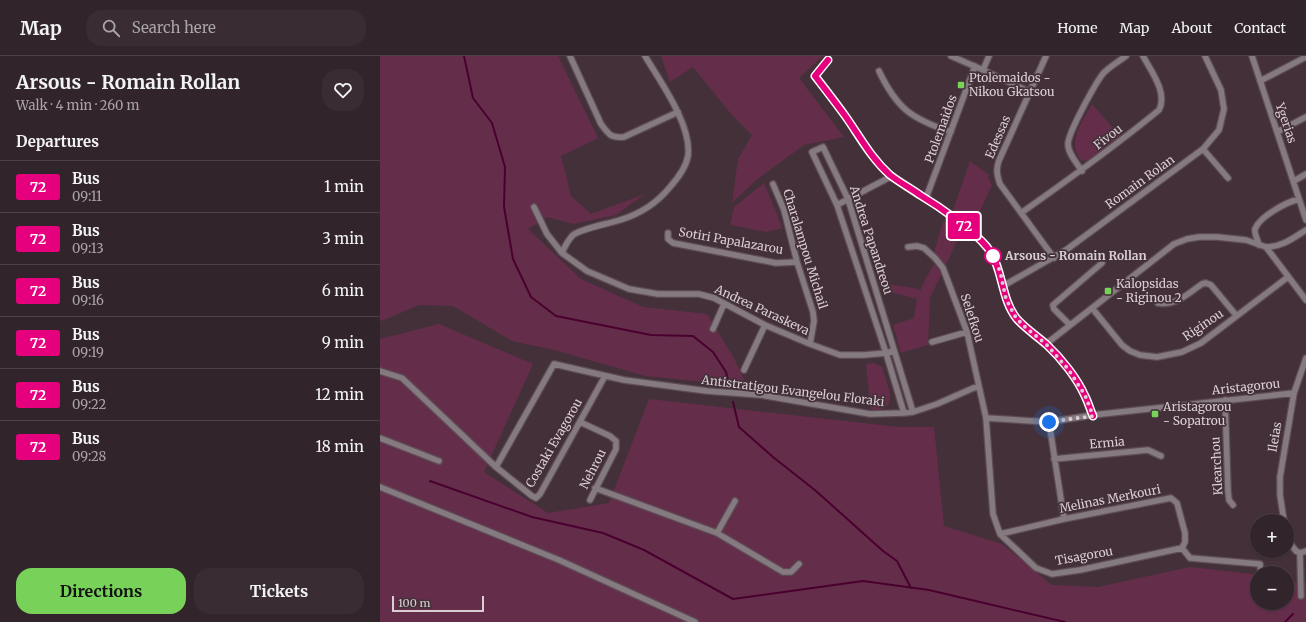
<!DOCTYPE html>
<meta charset="utf-8">
<style>
body{margin:0;font-family:Merriweather,serif;background:#3a2c33;color:#f1f3f6;height:100vh;display:flex;flex-direction:column;font-size:15px;white-space:nowrap}
*{box-sizing:border-box;margin:0}
p{font-size:13px;color:#a8a4a9}
.icon{flex:none;width:22px;height:22px;fill:none;stroke:currentColor;stroke-width:2;stroke-linecap:round;stroke-linejoin:round}
.map{position:relative;flex:1;overflow:hidden}
.drawer{display:flex;flex-direction:column;background:#32242b;width:380px}
.drawer>*{flex:none}
.badge{padding:0 8px;border-radius:3px;font-size:14px;line-height:26px}
.buttons{position:absolute;left:870px;top:458px;display:grid;gap:8px}
.buttons a{display:grid;place-items:center;width:44px;height:44px;border-radius:50%;background:#32242b;box-shadow:0 1px 3px #0004,0 0 0 1px #4d4147;font-size:20px}
.scale{position:absolute;left:12px;bottom:10px;width:92px;box-sizing:border-box;padding-left:4px;border:2px solid #daced3;border-top:0;font-size:11px;line-height:14px;white-space:nowrap;color:#daced3;-webkit-text-stroke:3px #433039;paint-order:stroke}
.you{position:absolute;width:20px;height:20px;margin:-10px;border:3px solid #fff;border-radius:50%;background:#1a73e8;box-shadow:0 0 0 6px #1a73e833}
.map>.badge{position:absolute;translate:-50% -50%;box-shadow:0 0 0 2px #fff}
h2{padding:0 16px;font-size:15px;line-height:36px}
.round{display:grid;place-items:center;flex:none;width:42px;height:42px;border-radius:16px;background:#3a2c33}
.head{display:flex;align-items:center;justify-content:space-between;height:68px;padding:0 16px}
h1{font-size:19px;font-weight:700;line-height:30px}
.action{display:flex;gap:8px;margin-top:auto;padding:8px 16px}
.action a{flex:1;height:46px;border-radius:16px;background:#78d158;color:#111;font-size:16px;font-weight:700;line-height:46px;text-align:center}
.action a+a{background:#3a2c33;color:#f1f3f6}
ul{padding:0;list-style:none}
li{display:flex;align-items:center;gap:12px;height:52px;padding:0 16px;border-top:1px solid #4d4147}
li div{flex:1}
li b{display:block;font-size:15px}
li em{font-style:normal}
li .badge{min-width:44px;font-weight:700;text-align:center}
header{display:flex;align-items:center;gap:24px;box-sizing:border-box;height:56px;padding:0 20px;background:#32242b;border-bottom:1px solid #4d4147}
header strong{font-size:19px}
nav{display:flex;gap:22px;margin-inline-start:auto;font-size:14px}
.search{width:280px;height:36px;background:#3a2c33;display:flex;align-items:center;gap:10px;box-sizing:border-box;padding:0 14px;border-radius:16px;color:#a8a4a9;font-size:15px}
main{display:flex;flex:1;min-height:0}
.map>svg:first-child{display:block}
.green{fill:#642e4b}
.lines{fill:none;stroke-linecap:round;stroke-linejoin:round}
.stream{stroke:#4a002f;stroke-width:2}
.minor-casing{stroke:#5e4c55;stroke-width:8}
.minor{stroke:#847a7f;stroke-width:5.5}
.line-casing{stroke:#fff;stroke-width:9}
.line{stroke:#e6007e;stroke-width:6}
.walk{stroke:#daced3;stroke-width:4;stroke-dasharray:0 7.2}
.poi-dot{fill:#78d158;stroke:#433039;stroke-width:1.5}
.stop-dot{fill:#fff;stroke:#e6007e;stroke-width:2}
.labels{text-anchor:middle;stroke-width:3.5;stroke-linejoin:round;paint-order:stroke}
.poi-label{font-size:12px;fill:#daced3;stroke:#433039;text-anchor:start}
.street-label{font-size:12px;fill:#daced3;stroke:#433039}
.stop-label{font-size:12px;font-weight:bold;fill:#daced3;stroke:#433039;text-anchor:start}
</style>
<header>
<strong>Map</strong>
<div class="search"><svg class="icon" aria-label="search" viewBox="0 0 24 24"><circle cx="10" cy="10" r="6"/><path d="M15 15l6 6"/></svg>Search here</div>
<nav><a>Home</a><a>Map</a><a>About</a><a>Contact</a></nav>
</header>
<main>
<section class="drawer">
<div class="head"><div><h1>Arsous - Romain Rollan</h1><p>Walk · 4 min · 260 m</p></div><a class="round"><svg class="icon" aria-label="heart" viewBox="0 0 24 24"><path d="M12 20l-8-8c-3-5 5-10 8-4 3-6 11-1 8 4z"/></svg></a></div>
<h2>Departures</h2>
<ul>
<li><span class="badge" style="background:#e6007e;color:#fff">72</span><div><b>Bus</b><p>09:11</p></div><em>1 min</em></li>
<li><span class="badge" style="background:#e6007e;color:#fff">72</span><div><b>Bus</b><p>09:13</p></div><em>3 min</em></li>
<li><span class="badge" style="background:#e6007e;color:#fff">72</span><div><b>Bus</b><p>09:16</p></div><em>6 min</em></li>
<li><span class="badge" style="background:#e6007e;color:#fff">72</span><div><b>Bus</b><p>09:19</p></div><em>9 min</em></li>
<li><span class="badge" style="background:#e6007e;color:#fff">72</span><div><b>Bus</b><p>09:22</p></div><em>12 min</em></li>
<li><span class="badge" style="background:#e6007e;color:#fff">72</span><div><b>Bus</b><p>09:28</p></div><em>18 min</em></li>
</ul>
<div class="action"><a>Directions</a><a>Tickets</a></div>
</section>
<div class="map">
<svg width="926" height="566" viewBox="0 0 926 566">
<rect width="100%" height="100%" fill="#433039"/>
<path class="green" d="M 0,0 L 178,0 L 218,82 L 181,100 L 191,140 L 211,158 L 265,138 L 236,159 L 193,168 L 167,161 L 148,173 L 201,223 L 263,251 L 327,258 L 354,302 L 367,330 L 265,320 L 174,294 L 132,285 L 73,250 L 39,249 L 4,264 L 0,265 Z
M 281,0 L 443,0 L 419,22 L 464,81 L 424,89 L 375,125 L 352,147 L 358,103 L 372,79 L 351,58 L 313,11 L 290,26 Z
M 712,48 L 741,81 L 709,104 L 702,105 C 685,87 703,65 712,48 Z
M 590,105 L 609,119 L 608,122 L 612,129 L 592,172 L 572,157 Z
M 384,127 L 397,158 L 402,172 L 386,176 L 350,169 L 354,151 Z
M 563,165 L 580,178 L 566,209 L 554,197 Z
M 554,208 L 560,215 L 561,219 L 550,242 L 548,289 L 521,297 L 513,269 L 534,262 L 537,243 L 503,234 L 501,227 L 539,233 L 540,235 L 546,222 Z
M 59,268 L 153,308 L 104,416 L 168,457 L 229,447 L 269,343 L 519,371 L 554,371 L 564,470 L 622,488 L 672,529 L 718,531 L 810,511 L 873,518 L 877,526 L 877,547 L 907,547 L 907,527 L 913,526 L 926,526 L 926,566 L 0,566 L 0,283 Z
M 494,307 L 502,311 C 507,331 522,353 491,355 L 486,308 Z"/>
<g class="lines">
<path class="stream" d="M 84,0 L 93,42 L 112,67 L 125,111 L 124,151 L 133,203 L 151,241 L 176,260 L 271,279 L 313,280 L 333,296 L 346,316 L 350,332
M 353,346 L 359,371 L 393,401 L 436,435 L 503,495 L 517,505 L 531,532
M 50,425 L 152,461 L 223,477 L 264,494 L 353,543 L 483,525 L 549,534 L 685,566
M 905,566 L 913,558"/>
<g class="minor-casing">
<path id="minor" d="M 190,0 L 221,68 C 229,79 231,82 244,81 L 298,56
M 571,0 L 603,14 L 650,36
M 666,0 L 621,100 C 616,110 616,117 620,128 L 674,202
M 872,0 L 926,164
M 448,4 L 435,20 C 445,33 456,47 466,61 C 480,81 491,102 510,119 C 519,126 530,132 540,139 C 560,151 592,173 607,191 C 625,213 619,241 637,263 C 646,273 657,280 667,289 C 681,303 696,321 705,340 C 708,346 710,353 713,359
M 603,14 L 609,0
M 499,15 C 517,53 532,63 571,76
M 880,25 L 926,1
M 897,76 L 926,61
M 823,93 L 848,122
M 702,115 C 697,107 688,98 688,88 C 688,77 714,30 722,19 C 727,12 738,6 746,0
M 914,125 L 926,118
M 393,128 L 404,154 L 417,206 L 433,256 L 434,265 L 430,288
M 546,142 L 595,10
M 457,149 L 512,120
M 154,151 L 167,178 L 182,197 L 207,215 L 249,233 L 278,238 L 319,238 L 334,242 L 385,269 L 430,288 L 460,299 L 484,299 L 506,297 L 514,295
M 641,157 C 688,124 734,91 779,54 C 788,37 771,15 763,0
M 288,177 L 288,183 L 293,187 L 396,207 L 417,206
M 879,189 C 878,184 874,178 875,173 C 880,160 907,146 919,143
M 528,191 L 537,190 L 544,192 L 555,202 L 563,212 L 587,276 L 606,362 L 613,458 L 620,478 L 656,512 L 672,518 L 700,514 L 802,492
M 886,191 C 902,191 913,182 926,174
M 182,197 C 185,190 188,184 193,179 C 203,172 228,168 240,164 C 260,158 277,147 290,131 C 298,122 306,112 308,100 C 312,69 280,25 265,0
M 623,230 L 686,194 L 823,93 L 839,74 L 844,53 L 841,34 L 825,0
M 778,247 C 797,250 807,238 822,228 L 826,227 L 831,229 L 856,259
M 712,252 L 742,289 L 750,295 L 760,299 L 777,301 L 802,296 L 821,287 L 908,221
M 690,269 L 674,253 L 673,249 L 722,207
M 333,273 L 344,248
M 552,286 L 587,276
M 666,288 L 794,188 L 807,183 L 819,181 L 837,181 L 866,184 L 886,191 L 926,244
M 364,314 L 385,269
M 0,315 L 22,322 L 116,411 L 152,440 L 156,442 L 160,438 L 225,320
M 845,344 L 848,435 L 849,444 L 853,449
M 524,357 L 506,297 L 457,149 L 432,96 L 443,91 L 468,143 L 533,356
M 606,362 L 669,366 L 713,359 L 914,337
M 200,366 L 230,380 L 236,385 L 236,393 L 210,444
M 669,366 L 684,463
M 0,382 L 59,405
M 674,403 L 768,394 L 781,400
M 116,411 L 174,308 L 244,324 L 327,335 L 381,339 L 490,358 L 524,357 L 533,356 L 557,348 L 598,330
M 0,431 L 179,504 L 315,566
M 215,432 L 337,477 L 403,516 L 411,516 L 419,508
M 904,465 L 900,439 L 900,421 L 914,337 L 926,302
M 337,477 L 355,445
M 620,478 L 684,463 L 791,442 L 797,447 L 805,477 L 805,486 L 802,492
M 907,481 L 912,490 L 916,495 L 920,497 L 926,495
M 802,492 L 810,502 L 880,508 L 881,517
M 920,497 L 921,540"/>
</g>
<use href="#minor" class="minor"/>
</g>
<g class="lines">
<g class="line-casing">
<path id="line" d="M 448,4 L 435,20 C 445,33 456,47 466,61 C 480,81 491,102 510,119 C 519,126 530,132 540,139 C 560,151 592,173 607,191 C 624,213 620,242 637,263 C 646,273 657,280 667,289 C 681,302 697,322 705,340 C 708,346 710,353 713,360"/>
</g>
<use href="#line" class="line"/>
<path class="walk" d="M 613,200 L 620,215 L 626,243 L 636,262 L 645,271 L 666,288 L 688,313 L 705,339 L 713,360 L 669,366"/>
</g>
<g class="poi-dot">
<rect x="577" y="25" width="8" height="8" rx="2"/>
<rect x="724" y="231" width="8" height="8" rx="2"/>
<rect x="771" y="354" width="8" height="8" rx="2"/>
</g>
<circle class="stop-dot" cx="613" cy="200" r="8"/>
<g class="labels">
<g class="poi-label">
<text x="589" y="26">Ptolemaidos -<tspan x="589" dy="14">Nikou Gkatsou</tspan></text>
<text x="736" y="232">Kalopsidas<tspan x="736" dy="14">- Riginou 2</tspan></text>
<text x="783" y="355">Aristagorou<tspan x="783" dy="14">- Sopatrou</tspan></text>
</g>
<g class="street-label">
<text transform="translate(906 67) rotate(71)" y="4">Ygerias</text>
<text transform="translate(561 73) rotate(-70)" y="4">Ptolemaidos</text>
<text transform="translate(618 81) rotate(-67)" y="4">Edessas</text>
<text transform="translate(728 81) rotate(-38)" y="4">Fivou</text>
<text transform="translate(760 126) rotate(-36)" y="4">Romain Rolan</text>
<text transform="translate(491 184) rotate(72)" y="4">Andrea Papandreou</text>
<text transform="translate(351 185) rotate(10)" y="4">Sotiri Papalazarou</text>
<text transform="translate(425 193) rotate(73)" y="4">Charalampou Michail</text>
<text transform="translate(382 254) rotate(25)" y="4">Andrea Paraskeva</text>
<text transform="translate(592 262) rotate(72)" y="4">Selefkou</text>
<text transform="translate(823 269) rotate(-34)" y="4">Riginou</text>
<text transform="translate(866 331) rotate(-6)" y="4">Aristagorou</text>
<text transform="translate(413 335) rotate(7)" y="4">Antistratigou Evangelou Floraki</text>
<text transform="translate(895 381) rotate(-80)" y="4">Ileias</text>
<text transform="translate(174 387) rotate(-60)" y="4">Costaki Evagorou</text>
<text transform="translate(727 387) rotate(-5)" y="4">Ermia</text>
<text transform="translate(837 410) rotate(-93)" y="4">Klearchou</text>
<text transform="translate(213 413) rotate(-63)" y="4">Nehrou</text>
<text transform="translate(730 443) rotate(-11)" y="4">Melinas Merkouri</text>
<text transform="translate(704 500) rotate(-10)" y="4">Tisagorou</text>
</g>
<g class="stop-label">
<text x="625" y="204">Arsous - Romain Rollan</text>
</g>
</g>
</svg>
<div class="buttons">
<a>+</a>
<a>−</a>
</div>
<div class="scale">100 m</div>
<div class="you" style="left:669px;top:366px"></div>
<b class="badge" style="left:584px;top:170px;background:#e6007e;color:#fff">72</b>
</div>
</main>
